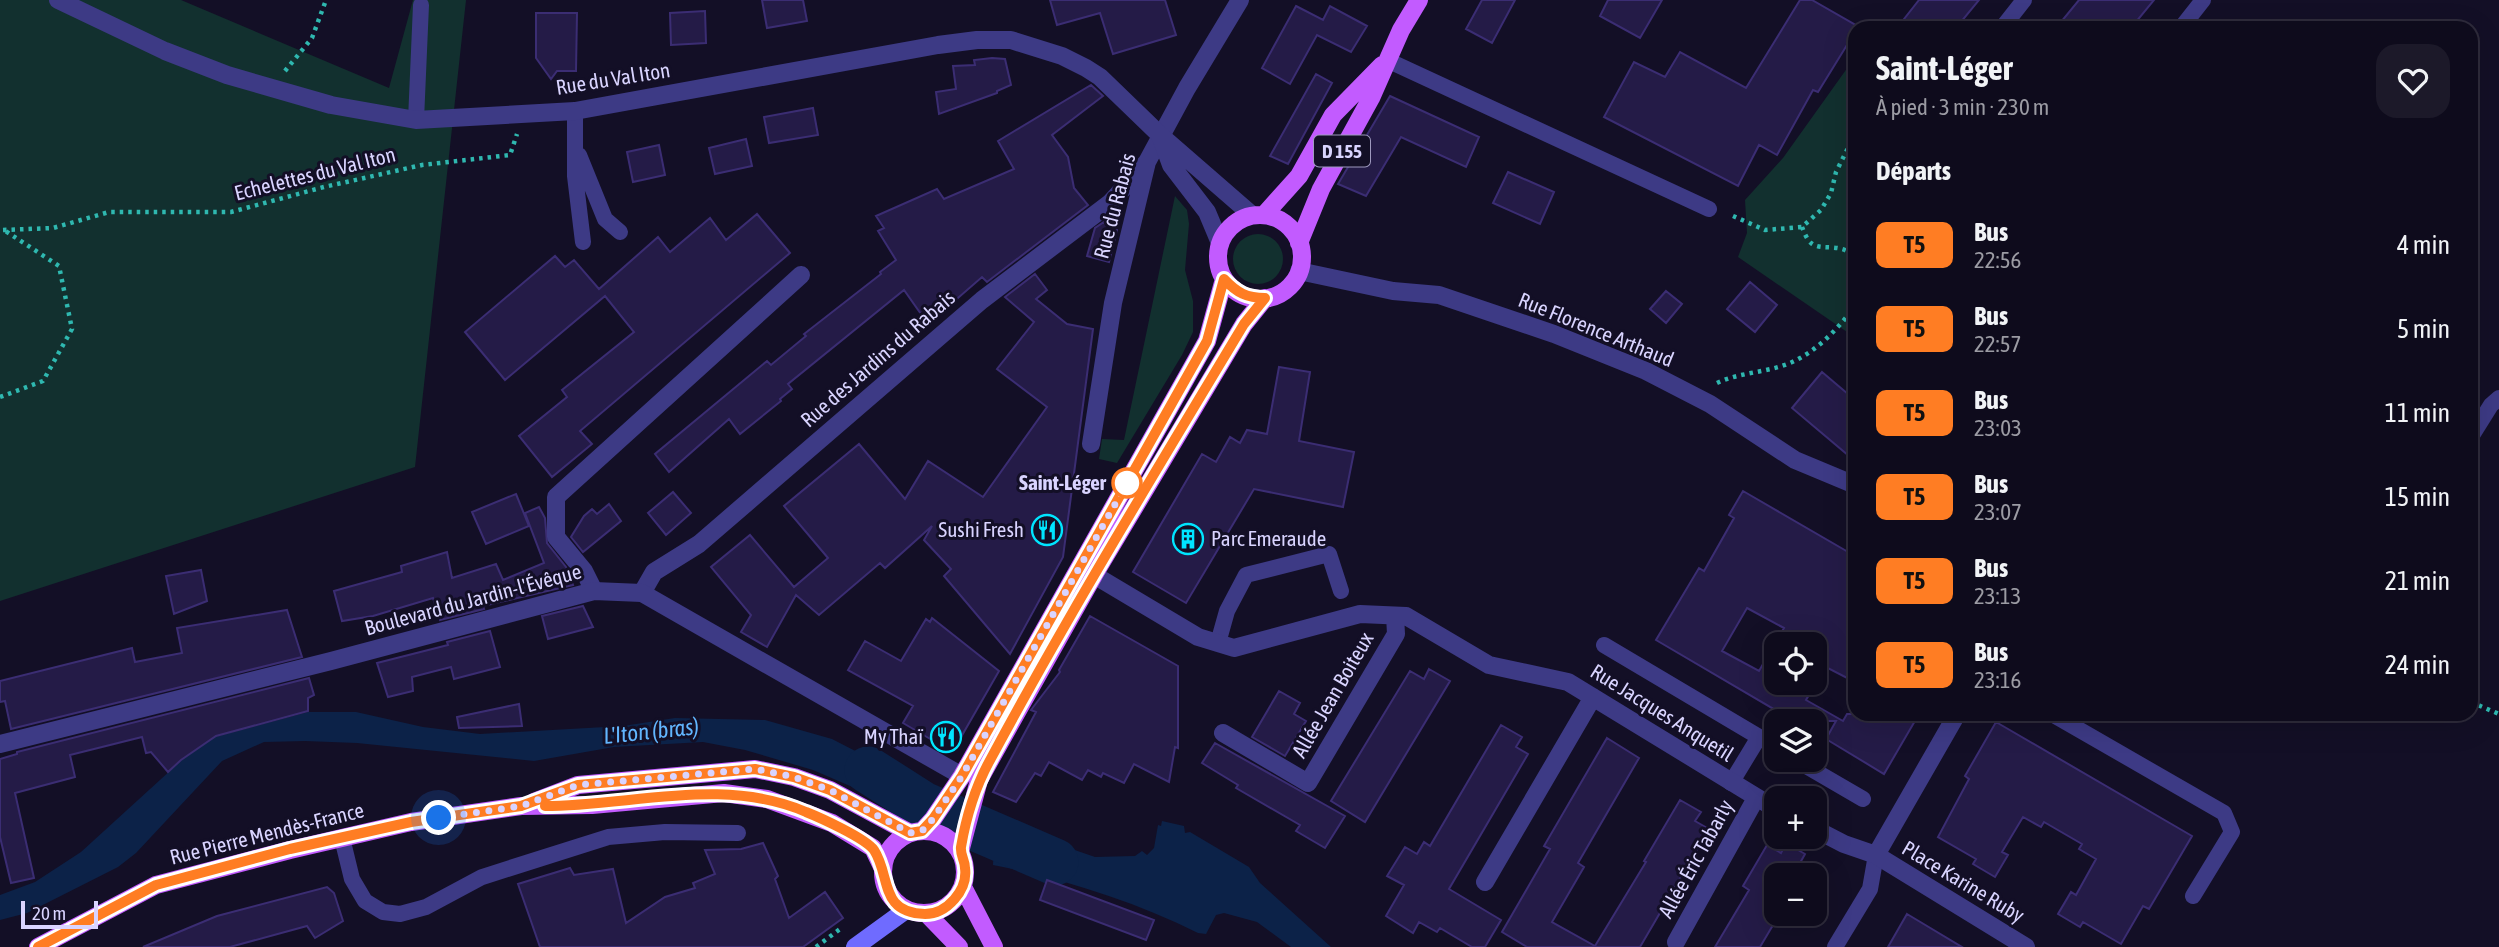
<!DOCTYPE html>
<html lang="fr">
<meta charset="utf-8">
<style>
body{margin:0;font-family:"Asap Condensed",sans-serif;background:#1c1929;color:#f1f3f6;height:100vh;display:flex;flex-direction:column;font-size:26px;white-space:nowrap}
*{box-sizing:border-box;margin:0}
p{font-size:23px;color:#9b9ba3}
.icon{flex:none;width:38px;height:38px;fill:none;stroke:currentColor;stroke-width:2;stroke-linecap:round;stroke-linejoin:round}
.map{position:relative;flex:1;overflow:hidden}
.panel{position:absolute;left:1848px;top:21px;width:630px;height:700px;display:flex;flex-direction:column;background:#0e0b1c;border-radius:21px;box-shadow:0 7px 28px #0002,0 0 0 2px #2e2b3b}
.panel>*{flex:none}
.badge{padding:0 14px;border-radius:10px;font-size:24px;line-height:46px}
.buttons{position:absolute;left:1764px;top:632px;display:grid;gap:14px}
.buttons a{display:grid;place-items:center;width:63px;height:63px;border-radius:14px;background:#0e0b1c;box-shadow:0 7px 28px #0002,0 0 0 2px #2e2b3b;font-size:35px}
.scale{position:absolute;left:21px;bottom:18px;width:77px;box-sizing:border-box;padding-left:7px;border:4px solid #d9d4ff;border-top:0;font-size:19px;line-height:24px;white-space:nowrap;color:#d9d4ff;-webkit-text-stroke:5px #130f26;paint-order:stroke}
.you{position:absolute;width:35px;height:35px;margin:-18px;border:5px solid #fff;border-radius:50%;background:#1a73e8;box-shadow:0 0 0 10px #1a73e833}
.map>.badge{position:absolute;translate:-50% -50%;box-shadow:0 0 0 4px #fff}
h2{padding:0 28px;font-size:26px;line-height:63px}
.round{display:grid;place-items:center;flex:none;width:74px;height:74px;border-radius:21px;background:#1c1929}
.summary{display:flex;align-items:center;justify-content:space-between;height:119px;padding:0 28px}
h1{font-size:33px;font-weight:700;line-height:52px}
ul{padding:0;list-style:none}
li{display:flex;align-items:center;gap:21px;height:84px;padding:0 28px}
li div{flex:1}
li b{display:block;font-size:26px}
li em{font-style:normal}
li .badge{min-width:77px;font-weight:700;text-align:center}
.map>svg:first-child{display:block}
.green{fill:#12302f}
.water{fill:#0c2248}
.lines{fill:none;stroke-linecap:round;stroke-linejoin:round}
.river{stroke:#0c2248;stroke-width:47}
.building{fill:#241b47;stroke:#3b2d73;stroke-width:2;fill-rule:evenodd}
.path{stroke:#2fb8b0;stroke-width:4.5;stroke-dasharray:3.5 5;stroke-linecap:butt}
.service{stroke:#3d3a85;stroke-width:16}
.minor{stroke:#3d3a85;stroke-width:18}
.tertiary{stroke:#3d3a85;stroke-width:18}
.secondary{stroke:#6f6bff;stroke-width:18}
.primary{stroke:#c25bff;stroke-width:18}
.line-casing{stroke:#fff;stroke-width:16}
.line{stroke:#ff7d23;stroke-width:10}
.walk{stroke:#d9d4ff;stroke-width:7;stroke-dasharray:0 12.6}
.stop-dot{fill:#fff;stroke:#ff7d23;stroke-width:3.5}
.labels{text-anchor:middle;stroke-width:6;stroke-linejoin:round;paint-order:stroke}
.shield{fill:#130f26;stroke:#9e99be;stroke-width:2}
.shield-label{font-size:19px;font-weight:bold;fill:#d9d4ff}
.street-label{font-size:21px;fill:#d9d4ff;stroke:#130f26}
.stop-label{font-size:21px;font-weight:bold;fill:#d9d4ff;stroke:#130f26;text-anchor:end}
.poi-label{font-size:21px;fill:#d9d4ff;stroke:#130f26;text-anchor:end}
.water-label{font-size:23px;font-style:italic;fill:#62b6ff;stroke:#130f26}
</style>
<div class="map">
<svg width="2499" height="947" viewBox="0 0 2499 947">
<rect width="100%" height="100%" fill="#130f26"/>
<path class="green" d="M 0,0 L 181,0 L 389,88 L 413,0 L 466,0 L 415,467 L 0,601 Z
M 1848,67 L 1855,72 L 1855,327 L 1850,334 L 1738,257 L 1747,233 L 1745,200 L 1783,158 Z
M 1175,196 L 1187,210 L 1189,224 L 1185,270 L 1193,301 L 1193,332 L 1182,355 L 1117,463 L 1099,459 L 1102,439 L 1124,440 Z
M1233 259a25 25 0 1 1 50 0a25 25 0 1 1-50 0Z"/>
<path class="water" d="M 308,712 L 356,712 L 423,727 L 480,734 L 623,726 L 675,718 L 765,720 L 832,739 L 935,792 L 910,816 L 891,809 L 864,792 L 813,770 L 745,750 L 703,742 L 614,747 L 534,761 L 357,743 L 305,741 L 264,742 L 222,761 L 136,853 L 118,867 L 27,913 L 0,920 L 0,895 L 35,882 L 81,852 L 183,759 L 215,737 Z
M 995,819 L 1009,820 L 1044,844 L 1066,847 L 1095,857 L 1135,856 L 1142,851 L 1147,855 L 1154,848 L 1158,825 L 1161,826 L 1162,821 L 1184,826 L 1185,833 L 1190,832 L 1249,867 L 1260,883 L 1331,947 L 1291,947 L 1257,922 L 1224,913 L 1216,915 L 1206,934 L 1198,933 C 1133,901 1064,879 993,865 Z"/>
<g class="lines">
<path class="river" d="M 868,770 L 923,805 L 1055,862"/>
</g>
<path class="building" d="M 762,0 L 803,0 L 807,21 L 767,28 Z
M 1050,0 L 1165,0 L 1176,35 L 1113,54 L 1100,13 L 1057,25 Z
M 1482,0 L 1515,0 L 1492,43 L 1466,29 Z
M 1608,0 L 1662,0 L 1640,38 L 1600,16 Z
M 1800,0 L 1812,0 L 1859,27 L 1855,28 L 1855,32 L 1818,92 L 1813,90 L 1777,155 L 1759,145 L 1738,186 L 1604,117 L 1634,62 L 1665,77 L 1680,52 L 1746,88 Z
M 1919,0 L 1979,0 L 1956,28 L 1897,28 Z
M 2079,0 L 2154,0 L 2131,28 L 2056,28 Z
M 1296,6 L 1323,20 L 1330,6 L 1367,26 L 1351,52 L 1317,35 L 1290,84 L 1262,68 Z
M 705,11 L 706,43 L 671,45 L 670,13 Z
M 536,13 L 577,13 L 576,71 L 557,71 L 551,79 L 536,58 Z
M 992,58 L 1005,59 L 1011,85 L 997,91 L 997,93 L 939,114 L 936,92 L 956,89 L 953,66 L 975,65 L 974,60 Z
M 1316,74 L 1332,83 L 1288,164 L 1270,156 Z
M 1091,85 L 1103,96 L 1052,135 L 1068,157 L 1074,188 L 1088,205 L 987,282 L 982,277 L 928,324 L 904,290 L 788,384 L 792,389 L 780,399 L 781,401 L 740,434 L 729,419 L 669,472 L 655,454 L 767,361 L 771,365 L 806,336 L 804,334 L 881,274 L 880,272 L 896,260 L 878,231 L 884,228 L 876,216 L 937,189 L 944,199 L 1014,169 L 998,141 Z
M 1390,96 L 1479,137 L 1466,167 L 1401,137 L 1366,196 L 1338,184 Z
M 813,108 L 818,135 L 769,143 L 764,117 Z
M 746,139 L 752,166 L 715,174 L 709,148 Z
M 659,145 L 665,175 L 633,182 L 627,152 Z
M 1508,172 L 1554,192 L 1540,224 L 1493,203 Z
M 757,214 L 790,253 L 580,431 L 592,444 L 552,477 L 519,436 L 567,397 L 562,390 L 634,332 L 605,296 L 505,380 L 465,332 L 555,256 L 565,267 L 574,260 L 599,289 L 658,237 L 670,252 L 710,218 L 726,240 Z
M 1104,222 L 1117,230 L 1109,262 L 1087,256 L 1095,228 Z
M 1035,274 L 1047,290 L 1036,299 L 1067,324 L 1093,329 L 1063,557 L 1010,654 L 944,576 L 951,569 L 924,540 L 932,526 L 885,568 L 880,563 L 819,615 L 796,595 L 767,647 L 741,632 L 751,615 L 711,567 L 750,535 L 794,587 L 828,558 L 784,506 L 859,444 L 905,499 L 928,461 L 983,497 L 1047,407 L 997,369 L 1034,322 L 1005,297 Z
M 1750,282 L 1777,305 L 1755,332 L 1727,309 Z
M 1666,291 L 1682,304 L 1666,323 L 1650,309 Z
M 1279,367 L 1310,372 L 1299,441 L 1354,452 L 1343,507 L 1254,489 L 1186,603 L 1133,572 L 1202,454 L 1216,462 L 1230,437 L 1240,443 L 1247,430 L 1267,434 Z
M 1822,372 L 1855,400 L 1855,461 L 1792,408 Z
M 1743,491 L 1855,556 L 1855,682 L 1826,667 L 1806,700 L 1843,721 L 1847,714 L 1919,714 L 1884,774 L 1826,739 L 1836,721 L 1794,721 L 1656,640 L 1699,568 L 1704,571 L 1734,518 L 1729,515 ZM 1747,608 L 1784,628 L 1759,671 L 1722,651 ZM 1776,644 L 1815,644 L 1815,682 L 1776,682 Z
M 673,492 L 691,513 L 666,535 L 648,513 Z
M 516,494 L 529,526 L 486,544 L 472,512 Z
M 609,504 L 621,521 L 583,552 L 571,537 L 584,516 L 592,509 L 597,514 Z
M 539,507 L 545,518 L 547,543 L 566,567 L 573,585 L 483,606 L 484,609 L 440,620 L 433,598 L 373,616 L 342,621 L 334,591 L 402,572 L 401,566 L 447,552 L 452,578 L 496,564 L 503,580 L 544,563 L 525,513 Z
M 201,570 L 207,601 L 174,614 L 166,576 Z
M 583,606 L 593,627 L 548,639 L 542,616 Z
M 287,610 L 302,657 L 11,729 L 5,701 L 0,702 L 0,681 L 132,648 L 135,662 L 182,653 L 177,628 Z
M 1090,616 L 1178,666 L 1178,748 L 1175,747 L 1169,782 L 1134,764 L 1124,783 L 1103,773 L 1101,777 L 1088,770 L 1082,780 L 1049,762 L 1041,776 L 1035,773 L 1016,802 L 993,792 L 1036,712 L 1031,710 L 1060,672 L 1059,670 Z
M 932,618 L 999,671 L 957,744 L 944,747 L 903,723 L 913,706 L 848,670 L 865,641 L 901,661 L 926,619 L 930,622 Z
M 490,631 L 500,667 L 454,679 L 451,667 L 412,677 L 413,691 L 388,697 L 377,663 L 448,645 L 447,642 Z
M 1429,669 L 1450,681 L 1365,822 L 1331,801 L 1410,671 L 1424,679 Z
M 309,678 L 314,695 L 308,698 L 308,711 L 216,736 L 181,760 L 168,772 L 151,752 L 146,753 L 142,737 L 70,755 L 75,777 L 15,793 L 34,878 L 11,883 L 0,837 L 0,759 L 17,754 L 17,752 Z
M 1279,691 L 1300,703 L 1294,714 L 1306,721 L 1285,756 L 1252,737 Z
M 519,704 L 522,726 L 459,728 L 457,717 Z
M 1996,722 L 2192,836 L 2149,909 L 2143,906 L 2121,944 L 2083,922 L 2080,927 L 2058,914 L 2071,892 L 2076,895 L 2096,859 L 2079,849 L 2082,844 L 2044,822 L 2041,827 L 2023,817 L 2002,852 L 2008,855 L 1995,877 L 1973,864 L 1976,859 L 1938,837 L 1969,779 L 1965,776 Z
M 1501,725 L 1522,737 L 1516,747 L 1528,754 L 1449,889 L 1501,920 L 1485,947 L 1472,947 L 1440,928 L 1437,932 L 1419,922 L 1413,933 L 1386,916 L 1404,885 L 1387,876 L 1405,847 L 1417,854 L 1424,842 L 1430,846 Z
M 1607,738 L 1639,758 L 1578,863 L 1584,867 L 1552,922 L 1595,946 L 1646,862 L 1644,861 L 1680,800 L 1701,812 L 1695,821 L 1709,829 L 1640,947 L 1527,947 L 1502,932 L 1550,849 L 1544,846 Z
M 1215,743 L 1345,816 L 1325,848 L 1296,831 L 1300,825 L 1236,788 L 1238,785 L 1202,763 Z
M 763,843 L 778,876 L 775,879 L 789,918 L 825,892 L 843,918 L 803,947 L 540,947 L 518,884 L 570,868 L 574,875 L 613,869 L 626,923 L 665,897 L 695,888 L 693,883 L 715,874 L 705,850 L 741,849 Z
M 1786,843 L 1805,854 L 1800,863 L 1820,875 L 1776,875 L 1776,920 L 1760,947 L 1715,947 L 1749,890 L 1743,886 L 1767,845 L 1781,853 Z
M 1047,880 L 1154,920 L 1146,940 L 1040,900 Z
M 327,887 L 334,893 L 343,921 L 315,938 L 307,926 L 230,947 L 143,947 L 217,916 Z
M 1907,914 L 1962,947 L 1888,947 Z"/>
<g class="lines">
<path class="path" d="M 285,71 L 312,38 L 326,0
M 1733,216 L 1765,230 L 1802,227 L 1821,210 L 1831,193 L 1836,172 L 1847,150 L 1855,144
M 1802,227 C 1804,232 1807,240 1811,243 C 1821,252 1842,241 1855,258
M 3,230 L 53,228 L 109,212 L 231,212 L 324,187 L 422,165 L 510,155 L 517,134
M 1717,383 C 1740,372 1766,373 1790,363 C 1816,352 1838,329 1855,306
M 0,397 L 43,381 L 72,329 L 59,266 L 4,230
M 2471,702 L 2499,714
M 816,947 L 840,929"/>
<path class="service" d="M 2002,28 L 2024,0
M 2181,28 L 2203,0
M 1387,60 L 1709,209
M 575,111 L 575,176 L 583,242
M 416,120 L 421,5
M 579,155 L 605,219 L 620,232
M 2471,437 L 2491,405 L 2499,398
M 1218,643 L 1227,611 L 1246,575 L 1329,554 L 1341,591
M 1604,645 L 1759,737
M 2052,714 L 2224,813 L 2232,832 L 2193,896
M 1796,760 L 1863,799
M 1731,783 L 1759,737 L 1776,747
M 342,838 L 352,879 L 365,901 L 383,912 L 400,914 L 426,907 L 482,877 L 608,837 L 665,832 L 738,833
M 1835,947 L 1870,889 L 1876,855"/>
<path class="minor" d="M 1299,271 L 1393,291 L 1439,295 L 1554,334 L 1646,371 L 1710,404 L 1795,460 L 1855,485
M 1091,444 L 1113,303 L 1147,162 L 1187,88 L 1240,0
M 1094,575 L 1198,637 L 1234,648 L 1360,614 L 1406,616 L 1489,665 L 1568,682 L 1776,809
M 594,591 L 584,571 L 556,537 L 556,497 L 801,275
M 642,593 L 654,572 L 699,544 L 982,300 L 1110,203 L 1147,162
M 1223,733 L 1308,783 L 1396,634 L 1395,616
M 1815,829 L 1844,844 L 1876,855 L 1957,714
M 1876,855 L 2026,947
M 1485,882 L 1593,697
M 1676,942 L 1756,798"/>
<path class="tertiary" d="M 58,0 L 165,51 L 227,75 L 331,105 L 416,120 L 575,111 L 938,45 L 977,40 L 1011,40 L 1062,56 L 1086,68 L 1100,77 L 1160,135 L 1252,215
M 1160,135 L 1171,165 L 1207,212 L 1220,243
M 0,744 L 331,661 L 594,591 L 642,593 L 962,776"/>
<path class="secondary" d="M 855,947 L 906,910"/>
<path class="primary" d="M 1264,215 L 1299,176 L 1333,115 L 1382,65
M1218 257a42 42 0 1 1 84 0a42 42 0 1 1-84 0Z
M 1299,243 L 1321,189 L 1371,98 L 1401,30 L 1419,0
M 534,802 L 578,785 L 755,769 L 794,777 L 830,790 L 910,833
M 922,831 L 933,819 L 962,776 L 1207,341 L 1224,279
M883 872a41 41 0 1 1 82 0a41 41 0 1 1-82 0Z
M 960,852 L 979,780 L 998,746 L 1094,575 L 1244,324 L 1265,298
M 963,887 L 994,947
M 927,914 L 959,947
M 38,947 L 156,885 L 290,850 L 411,822 L 521,806 L 592,805 L 724,793 L 767,799 L 832,823 L 873,848 L 883,869"/>
</g>
<g class="lines">
<g class="line-casing">
<path id="line" d="M 38,947 L 156,885 L 290,849 L 411,822 L 521,806 L 578,785 L 755,769 L 794,777 L 830,790 L 910,833 L 922,831 L 933,819 L 962,776 L 1207,341 L 1224,279 C 1237,293 1247,298 1265,298 L 1244,324 C 1157,469 1069,613 989,762 C 975,788 966,818 961,847 C 960,855 965,860 965,868 C 968,890 947,914 925,914 C 879,913 891,876 874,850 C 865,838 821,818 806,812 C 723,776 631,806 545,806"/>
</g>
<use href="#line" class="line"/>
<path class="walk" d="M 439,818 L 521,806 L 578,785 L 755,769 L 794,777 L 830,790 L 910,833 L 922,831 L 933,819 L 962,776 L 1127,483"/>
</g>
<defs>
<g id="restaurant-ring" transform="scale(1.575)"><circle r="9.5" fill="#130f26" stroke="#00e5ff" stroke-width="1.5"/><path d="M-5-6h1v4h1v-4h1v4h1v-4h1v5L-1.5 .5V6h-2V.5L-5-1ZM5-6V6H3V1.5H1.5Q1.5-4 5-6Z" fill="#00e5ff"/></g>
<g id="building-ring" transform="scale(1.575)"><circle r="9.5" fill="#130f26" stroke="#00e5ff" stroke-width="1.5"/><path d="M-4-6H4V6H1V3H-1V6H-4ZM-2.5-4.3h1.7v1.8h-1.7ZM.8-4.3h1.7v1.8H.8ZM-2.5-1h1.7V.8h-1.7ZM.8-1h1.7V.8H.8Z" fill="#00e5ff"/></g>
</defs>
<g fill-rule="evenodd">
<use href="#restaurant-ring" x="1047" y="530"/>
<use href="#building-ring" x="1188" y="539"/>
<use href="#restaurant-ring" x="946" y="737"/>
</g>
<circle class="stop-dot" cx="1127" cy="483" r="14"/>
<g class="labels">
<rect class="shield" x="1314" y="135.5" width="56" height="31" rx="5"/>
<g class="shield-label">
<text x="1342" y="158">D 155</text>
</g>
<g class="street-label">
<text transform="translate(613 79) rotate(-9)" y="7">Rue du Val Iton</text>
<text transform="translate(315 174) rotate(-14)" y="7">Echelettes du Val Iton</text>
<text transform="translate(1115 206) rotate(-75)" y="7">Rue du Rabais</text>
<text transform="translate(1596 330) rotate(22)" y="7">Rue Florence Arthaud</text>
<text transform="translate(878 359) rotate(-41)" y="7">Rue des Jardins du Rabais</text>
<text transform="translate(473 600) rotate(-15)" y="7">Boulevard du Jardin-l'Évêque</text>
<text transform="translate(1333 695) rotate(-60)" y="7">Allée Jean Boiteux</text>
<text transform="translate(1662 713) rotate(32)" y="7">Rue Jacques Anquetil</text>
<text transform="translate(267 834) rotate(-14)" y="7">Rue Pierre Mendès-France</text>
<text transform="translate(1696 859) rotate(-61)" y="7">Allée Éric Tabarly</text>
<text transform="translate(1963 882) rotate(31)" y="7">Place Karine Ruby</text>
</g>
<g class="stop-label">
<text x="1106" y="490">Saint-Léger</text>
</g>
<g class="poi-label">
<text x="1024" y="537">Sushi Fresh</text>
<text x="1211" y="546" text-anchor="start">Parc Emeraude</text>
<text x="923" y="744">My Thaï</text>
</g>
<g class="water-label">
<text transform="translate(651 731) rotate(-6)" y="8">L'Iton (bras)</text>
</g>
</g>
</svg>
<div class="buttons">
<a><svg class="icon" aria-label="locate" viewBox="0 0 24 24"><circle cx="12" cy="12" r="6"/><path d="M12 2v4M12 18v4M2 12h4M18 12h4"/></svg></a>
<a><svg class="icon" aria-label="layers" viewBox="0 0 24 24"><path d="M12 4l9 5-9 5-9-5zM3 14l9 5 9-5"/></svg></a>
<a>+</a>
<a>−</a>
</div>
<div class="scale">20 m</div>
<div class="you" style="left:439px;top:818px"></div>
<section class="panel">
<div class="summary"><div><h1>Saint-Léger</h1><p>À pied · 3 min · 230 m</p></div><a class="round"><svg class="icon" aria-label="heart" viewBox="0 0 24 24"><path d="M12 20l-8-8c-3-5 5-10 8-4 3-6 11-1 8 4z"/></svg></a></div>
<h2>Départs</h2>
<ul>
<li><span class="badge" style="background:#ff7d23;color:#111">T5</span><div><b>Bus</b><p>22:56</p></div><em>4 min</em></li>
<li><span class="badge" style="background:#ff7d23;color:#111">T5</span><div><b>Bus</b><p>22:57</p></div><em>5 min</em></li>
<li><span class="badge" style="background:#ff7d23;color:#111">T5</span><div><b>Bus</b><p>23:03</p></div><em>11 min</em></li>
<li><span class="badge" style="background:#ff7d23;color:#111">T5</span><div><b>Bus</b><p>23:07</p></div><em>15 min</em></li>
<li><span class="badge" style="background:#ff7d23;color:#111">T5</span><div><b>Bus</b><p>23:13</p></div><em>21 min</em></li>
<li><span class="badge" style="background:#ff7d23;color:#111">T5</span><div><b>Bus</b><p>23:16</p></div><em>24 min</em></li>
</ul>
</section>
</div>
